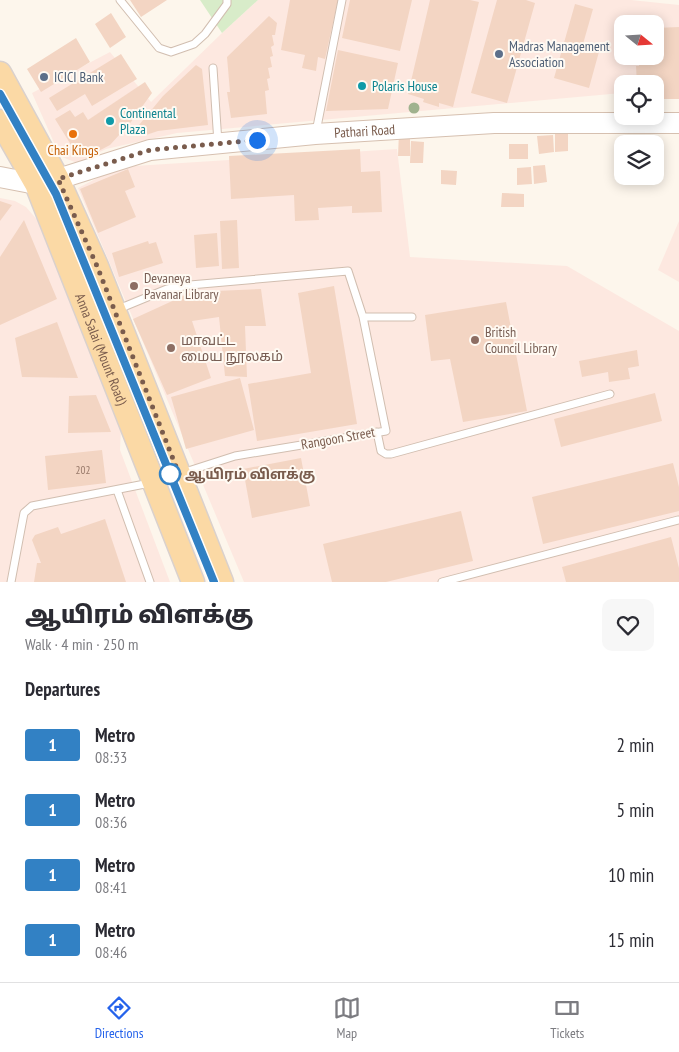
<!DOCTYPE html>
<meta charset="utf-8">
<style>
body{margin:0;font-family:"PT Sans Narrow","Noto Sans Tamil",sans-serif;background:#f7f7f7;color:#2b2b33;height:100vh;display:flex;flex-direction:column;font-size:19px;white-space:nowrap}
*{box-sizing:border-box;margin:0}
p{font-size:16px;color:#7c7c81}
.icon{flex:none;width:28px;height:28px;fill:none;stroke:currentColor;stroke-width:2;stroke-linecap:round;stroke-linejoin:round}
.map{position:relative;height:582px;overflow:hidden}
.side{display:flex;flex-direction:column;background:#fff;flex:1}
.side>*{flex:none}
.badge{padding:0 10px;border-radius:4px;font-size:18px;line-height:32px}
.needle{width:32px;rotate:108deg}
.controls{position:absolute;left:614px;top:15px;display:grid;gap:10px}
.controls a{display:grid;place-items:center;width:50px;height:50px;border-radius:10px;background:#fff;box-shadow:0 2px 12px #0003;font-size:25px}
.you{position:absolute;width:25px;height:25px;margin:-12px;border:4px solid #fff;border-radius:50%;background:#1a73e8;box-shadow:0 0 0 8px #1a73e833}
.map>.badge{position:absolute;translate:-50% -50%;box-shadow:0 0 0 2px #fff}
h2{padding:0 25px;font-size:19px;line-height:45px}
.round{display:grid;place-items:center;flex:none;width:52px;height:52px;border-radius:10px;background:#f7f7f7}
.head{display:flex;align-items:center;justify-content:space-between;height:85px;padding:0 25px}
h1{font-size:24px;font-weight:800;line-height:38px}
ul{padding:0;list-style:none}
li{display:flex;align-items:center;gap:15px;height:65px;padding:0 25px}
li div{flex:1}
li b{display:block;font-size:19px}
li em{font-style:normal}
li .badge{min-width:55px;font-weight:700;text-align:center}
.menu{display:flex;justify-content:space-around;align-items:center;height:70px;border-top:1px solid #e1e1e2;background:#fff;font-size:14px;color:#7c7c81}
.menu a{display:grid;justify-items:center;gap:2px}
.menu .active{color:#2563eb}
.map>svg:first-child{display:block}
.commercial{fill:#fde8e0;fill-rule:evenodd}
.green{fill:#d8ecc9}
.building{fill:#f3d5c3}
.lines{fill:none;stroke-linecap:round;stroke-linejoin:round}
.lane-casing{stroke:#d1beb0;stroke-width:9}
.secondary-casing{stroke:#d6c0b0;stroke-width:22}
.primary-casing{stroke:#dad1cd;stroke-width:25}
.lane{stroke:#fff;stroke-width:7}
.secondary{stroke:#fff;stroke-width:20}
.primary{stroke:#fbd9a5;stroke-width:22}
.tree{fill:#a0b28e}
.line-casing{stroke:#fff;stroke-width:11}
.line{stroke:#3281c4;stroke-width:8}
.walk{stroke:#7a5c4d;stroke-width:5;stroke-dasharray:0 9}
.service-dot{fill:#5c6f8a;stroke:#fffaf3;stroke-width:2}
.culture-dot{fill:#0f9aa8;stroke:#fffaf3;stroke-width:2}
.food-dot{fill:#e8710a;stroke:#fffaf3;stroke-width:2}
.education-dot{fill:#8d6e63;stroke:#fffaf3;stroke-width:2}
.stop-dot{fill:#fff;stroke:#3281c4;stroke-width:2.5}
.labels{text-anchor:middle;stroke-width:4;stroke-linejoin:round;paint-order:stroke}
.number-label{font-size:11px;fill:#987a6a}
.service-label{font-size:14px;fill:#4e5e75;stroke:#fffaf3;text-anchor:start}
.culture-label{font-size:14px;fill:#0d838f;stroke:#fffaf3;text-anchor:start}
.street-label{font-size:14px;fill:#7a5c4d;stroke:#fffaf3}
.food-label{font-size:14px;fill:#c56008;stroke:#fffaf3}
.education-label{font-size:14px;fill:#785e54;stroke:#fffaf3;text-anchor:start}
.stop-label{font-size:14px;font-weight:bold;fill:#7a5c4d;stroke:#fffaf3;text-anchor:start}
</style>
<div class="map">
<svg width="679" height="582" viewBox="0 0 679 582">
<rect width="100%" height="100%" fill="#fdf6ec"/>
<path class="commercial" d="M 258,0 L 631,0 L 679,5 L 679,88 L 655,84 L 622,84 L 622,93 L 177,133 L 106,149 L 77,163 L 60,156 L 32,93 L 110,52 L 151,102 L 222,33 ZM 622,24 L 655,24 L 655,56 L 622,56 Z
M 397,149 L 410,257 L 567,266 L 679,331 L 679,582 L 244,582 L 78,188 L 119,167 Z
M 0,198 L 15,201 L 26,207 L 40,223 L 121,427 L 120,450 L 170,582 L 0,582 Z
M 679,221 L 679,282 L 658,270 Z"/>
<path class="green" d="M 200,0 L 258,0 L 222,33 Z"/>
<path class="building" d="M 130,0 L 167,0 L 141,17 Z
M 290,0 L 338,0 L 325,59 L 318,57 L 316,71 L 302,68 L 305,55 L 281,50 Z
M 350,0 L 412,0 L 400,51 L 342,38 Z
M 430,0 L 470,0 L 479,2 L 453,107 L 439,103 L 439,107 L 423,102 L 424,99 L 408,94 Z
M 497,0 L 526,0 L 535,3 L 507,103 L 471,93 Z
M 575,4 L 593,9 L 583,44 L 600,48 L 589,88 L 554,78 Z
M 111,13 L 126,37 L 110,48 L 95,24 Z
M 269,16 L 277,23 L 275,35 L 272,35 L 274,45 L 271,47 L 273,56 L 270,57 L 272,67 L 268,68 L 270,78 L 267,79 L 269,90 L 265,91 L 267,114 L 231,118 L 227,92 L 230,92 L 227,57 Z
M 679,27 L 679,99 L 655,99 L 655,84 L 637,84 L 636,66 L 639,66 L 639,56 L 655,56 L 655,28 Z
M 76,38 L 90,62 L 41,92 L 27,69 Z
M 338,50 L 398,63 L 388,109 L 326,111 Z
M 121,54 L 137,79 L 92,106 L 85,94 L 57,111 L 49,98 Z
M 196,65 L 202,69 L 208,125 L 158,131 L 143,136 L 139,125 L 163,96 Z
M 145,82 L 152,93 L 131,122 L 110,145 L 87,157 L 76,153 L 55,119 L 70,110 L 75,117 L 83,112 L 88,120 Z
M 399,132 L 410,132 L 410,156 L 398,156 Z
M 555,134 L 568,134 L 568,151 L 555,152 Z
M 553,135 L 554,152 L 539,154 L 537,136 Z
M 411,141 L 424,142 L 423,163 L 410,163 Z
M 509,144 L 528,144 L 528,159 L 509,159 Z
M 360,149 L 361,172 L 380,171 L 382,212 L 352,213 L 352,206 L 318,208 L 319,220 L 295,221 L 294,195 L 231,199 L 229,156 Z
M 545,165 L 547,182 L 534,184 L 533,166 Z
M 531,167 L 532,184 L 517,185 L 517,168 Z
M 128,169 L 135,187 L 125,191 L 136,217 L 98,233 L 80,189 Z
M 441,170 L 457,171 L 456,185 L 441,184 Z
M 502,193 L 524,194 L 524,207 L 501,207 Z
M 0,201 L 12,205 L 0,221 Z
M 24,220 L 57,299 L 0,325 L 0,257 Z
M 237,220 L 239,268 L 222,269 L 220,221 Z
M 217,233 L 219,266 L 196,268 L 194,235 Z
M 148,241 L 149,244 L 156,242 L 163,263 L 119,277 L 112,253 Z
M 334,286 L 357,424 L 257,441 L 248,384 L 311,373 L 298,293 Z
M 261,289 L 266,326 L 245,326 L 247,377 L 225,376 L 219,317 L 192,321 L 211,378 L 167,395 L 133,319 L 192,292 Z
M 506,302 L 527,411 L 463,422 L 450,359 L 431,361 L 425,315 Z
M 57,322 L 78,378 L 22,377 L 15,338 Z
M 637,350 L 639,366 L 628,368 L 630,379 L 609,382 L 608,372 L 582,377 L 579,361 Z
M 240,378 L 254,430 L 186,449 L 171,397 Z
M 655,393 L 662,421 L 561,447 L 554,419 Z
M 96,395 L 111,432 L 68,433 L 69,396 Z
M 102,450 L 106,483 L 48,490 L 45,456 Z
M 301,458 L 310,506 L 252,518 L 243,469 Z
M 673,463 L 679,487 L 679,511 L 543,544 L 532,497 Z
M 461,511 L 473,561 L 386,582 L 332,582 L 323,544 Z
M 105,519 L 126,582 L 34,582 L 37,563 L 41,563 L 32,540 L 35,535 L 58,527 L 61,534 Z
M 671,537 L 679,568 L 679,582 L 566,582 L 562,567 Z"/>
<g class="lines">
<g class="lane-casing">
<path id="lane" d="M 120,0 L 159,48 L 171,52 L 194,44 L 205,34 L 227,4 L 227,0
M 213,68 L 218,143
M 316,132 L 342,0
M 116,310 L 167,289 L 190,285 L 348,271 L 363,317 L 412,317
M 377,432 L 381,451 L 386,454 L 391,454 L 610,394
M 182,473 L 235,456 L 386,431 L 363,317
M 117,490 L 150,582
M 11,582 L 24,513 L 32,506 L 150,483
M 442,582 L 678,520"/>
</g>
<g class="secondary-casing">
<g id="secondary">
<path d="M 0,177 L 36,184"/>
<path id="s1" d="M 58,179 L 150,150 L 315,134 L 494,123 L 679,123"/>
</g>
</g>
<g class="primary-casing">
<g id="primary">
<path d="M 0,73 L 58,179 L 97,266 L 222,582"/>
<path id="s2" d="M 0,121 L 36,184 L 193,582"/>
</g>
</g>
<use href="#lane" class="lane"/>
<use href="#secondary" class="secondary"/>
<use href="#primary" class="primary"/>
</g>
<circle class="tree" cx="414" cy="108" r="5.5"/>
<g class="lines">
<g class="line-casing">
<path id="line" d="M 0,94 L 56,194 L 214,582"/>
</g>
<use href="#line" class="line"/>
<path class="walk" d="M 170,474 L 179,474 L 97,266 L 58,179 L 150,150 L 257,140"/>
</g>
<g class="service-dot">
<circle cx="499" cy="54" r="5"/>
<circle cx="44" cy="77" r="5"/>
</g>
<g class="culture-dot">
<circle cx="362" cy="86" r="5"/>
<circle cx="110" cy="121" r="5"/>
</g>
<circle class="food-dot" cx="73" cy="134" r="5"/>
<g class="education-dot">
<circle cx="134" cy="286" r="5"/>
<circle cx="475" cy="340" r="5"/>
<circle cx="171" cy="348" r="5"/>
</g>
<circle class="stop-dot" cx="170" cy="474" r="10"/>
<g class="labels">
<g class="number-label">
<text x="83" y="474">202</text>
</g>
<g class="service-label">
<text x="509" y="51">Madras Management<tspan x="509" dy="16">Association</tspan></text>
<text x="54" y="82">ICICI Bank</text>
</g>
<g class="culture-label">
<text x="372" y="91">Polaris House</text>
<text x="120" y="118">Continental<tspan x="120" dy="16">Plaza</tspan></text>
</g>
<g class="street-label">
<text dy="5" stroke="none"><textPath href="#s1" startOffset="312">Pathari Road</textPath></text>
<text dy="5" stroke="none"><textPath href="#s2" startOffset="250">Anna Salai (Mount Road)</textPath></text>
<text transform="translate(338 438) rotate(-10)" y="5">Rangoon Street</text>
</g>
<g class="food-label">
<text x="73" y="155">Chai Kings</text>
</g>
<g class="education-label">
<text x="144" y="283">Devaneya<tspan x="144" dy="16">Pavanar Library</tspan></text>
<text x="485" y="337">British<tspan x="485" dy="16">Council Library</tspan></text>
<text x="181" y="345">மாவட்ட<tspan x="181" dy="16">மைய நூலகம்</tspan></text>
</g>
<g class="stop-label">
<text x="185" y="479">ஆயிரம் விளக்கு</text>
</g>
</g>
</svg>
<div class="controls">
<a><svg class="needle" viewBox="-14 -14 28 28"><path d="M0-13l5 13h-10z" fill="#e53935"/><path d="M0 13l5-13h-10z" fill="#7c7c81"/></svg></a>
<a><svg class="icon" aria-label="locate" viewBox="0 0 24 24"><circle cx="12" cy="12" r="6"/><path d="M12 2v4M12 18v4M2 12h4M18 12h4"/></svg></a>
<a><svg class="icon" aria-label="layers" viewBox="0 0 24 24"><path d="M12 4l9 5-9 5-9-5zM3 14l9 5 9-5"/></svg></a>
</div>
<div class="you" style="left:257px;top:140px"></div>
</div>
<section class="side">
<div class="head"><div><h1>ஆயிரம் விளக்கு</h1><p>Walk · 4 min · 250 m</p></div><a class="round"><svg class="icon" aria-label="heart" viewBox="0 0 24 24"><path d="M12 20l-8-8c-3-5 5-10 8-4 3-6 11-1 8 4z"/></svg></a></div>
<h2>Departures</h2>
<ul>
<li><span class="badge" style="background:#3281c4;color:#fff">1</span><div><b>Metro</b><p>08:33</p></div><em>2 min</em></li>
<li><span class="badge" style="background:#3281c4;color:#fff">1</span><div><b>Metro</b><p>08:36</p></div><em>5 min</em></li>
<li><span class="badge" style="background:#3281c4;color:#fff">1</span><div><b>Metro</b><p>08:41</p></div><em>10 min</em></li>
<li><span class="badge" style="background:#3281c4;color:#fff">1</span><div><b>Metro</b><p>08:46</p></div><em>15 min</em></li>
</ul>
</section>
<nav class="menu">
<a class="active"><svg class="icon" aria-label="directions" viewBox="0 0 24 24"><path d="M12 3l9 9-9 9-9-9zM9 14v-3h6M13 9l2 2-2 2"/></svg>Directions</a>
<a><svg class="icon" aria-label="map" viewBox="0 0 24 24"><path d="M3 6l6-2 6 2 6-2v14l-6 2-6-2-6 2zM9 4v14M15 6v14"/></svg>Map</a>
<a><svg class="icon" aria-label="tickets" viewBox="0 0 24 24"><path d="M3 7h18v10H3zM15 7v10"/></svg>Tickets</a>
</nav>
